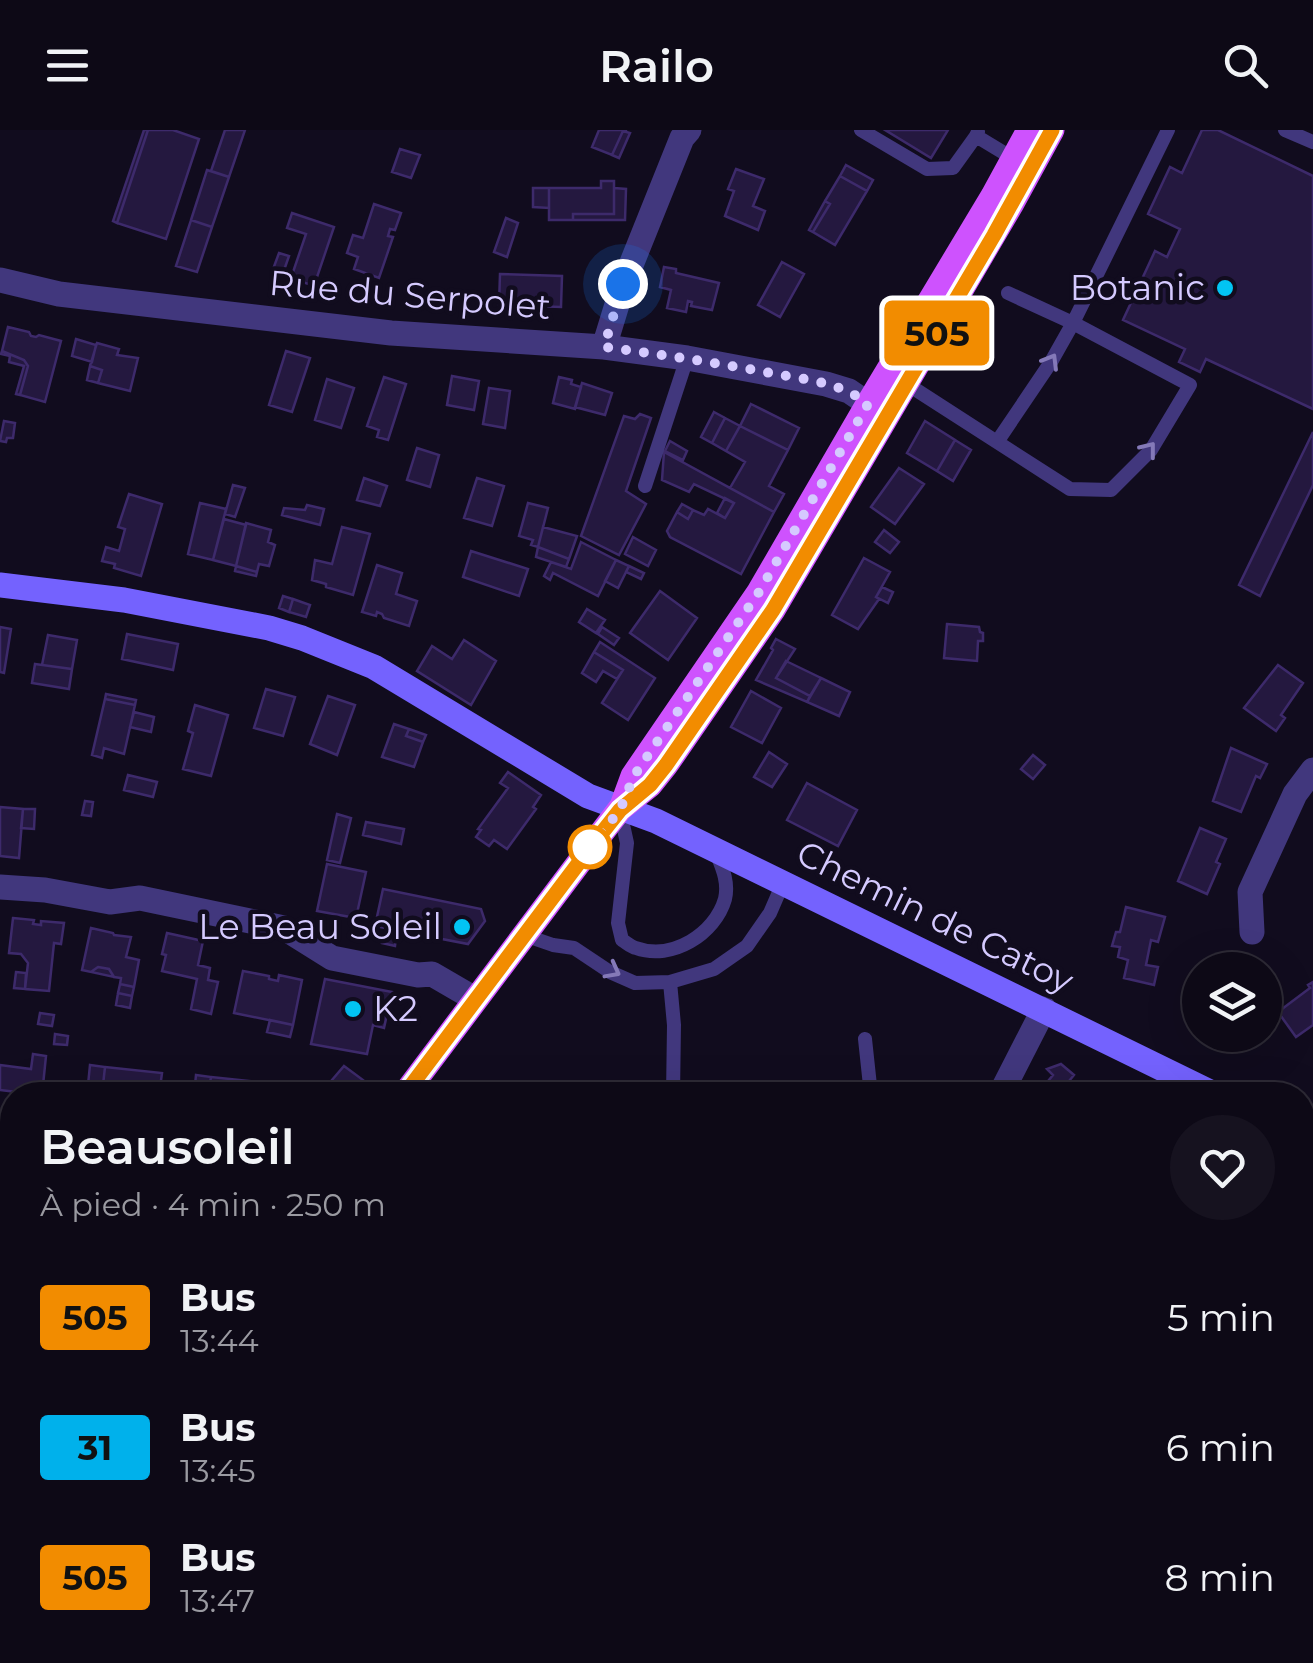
<!DOCTYPE html>
<html lang="fr">
<meta charset="utf-8">
<style>
body{margin:0;font-family:Montserrat,sans-serif;background:#16121f;color:#f1f3f6;height:100vh;display:flex;flex-direction:column;font-size:38px;white-space:nowrap}
*{box-sizing:border-box;margin:0}
p{font-size:32px;color:#9a9aa1}
.icon{flex:none;width:55px;height:55px;fill:none;stroke:currentColor;stroke-width:2;stroke-linecap:round;stroke-linejoin:round}
.map{position:relative;flex:1;overflow:hidden}
.side{position:absolute;left:0px;top:952px;width:1315px;height:582px;display:flex;flex-direction:column;background:#0d0916;border-radius:40px 40px 0 0;box-shadow:0 10px 40px #0002,0 0 0 2px #2d2a35}
.side>*{flex:none}
.badge{padding:0 20px;border-radius:8px;font-size:35px;line-height:65px}
.buttons{position:absolute;left:1182px;top:822px;display:grid;gap:20px}
.buttons a{display:grid;place-items:center;width:100px;height:100px;border-radius:50%;background:#0d0916;box-shadow:0 10px 40px #0002,0 0 0 2px #2d2a35;font-size:50px}
.you{position:absolute;width:50px;height:50px;margin:-25px;border:8px solid #fff;border-radius:50%;background:#1a73e8;box-shadow:0 0 0 15px #1a73e833}
.map>.badge{position:absolute;translate:-50% -50%;box-shadow:0 0 0 5px #fff}
.round{display:grid;place-items:center;flex:none;width:105px;height:105px;border-radius:52px;background:#16121f}
.head{display:flex;align-items:center;justify-content:space-between;height:170px;padding:0 40px}
h1{font-size:48px;font-weight:600;line-height:75px}
ul{padding:0;list-style:none}
li{display:flex;align-items:center;gap:30px;height:130px;padding:0 40px}
li div{flex:1}
li b{display:block;font-size:38px}
li em{font-style:normal}
li .badge{min-width:110px;font-weight:700;text-align:center}
header{display:flex;justify-content:space-between;align-items:center;height:130px;padding:0 40px;background:#0d0916;font-size:45px;font-weight:600}
.map>svg:first-child{display:block}
.green{fill:#0f2728}
.building{fill:#24183f;stroke:#3d2a6b;stroke-width:2.5}
.lines{fill:none;stroke-linecap:round;stroke-linejoin:round}
.lane{stroke:#41377d;stroke-width:14}
.street{stroke:#41377d;stroke-width:25}
.secondary{stroke:#7462fe;stroke-width:25}
.primary{stroke:#ce52fe;stroke-width:25}
.oneway{stroke:#8479b8}
.line-casing{stroke:#fff;stroke-width:22}
.line{stroke:#f28c00;stroke-width:15}
.walk{stroke:#d5caff;stroke-width:10;stroke-dasharray:0 18}
.poi-dot{fill:#02c4f3;stroke:#110c1e;stroke-width:4}
.stop-dot{fill:#fff;stroke:#f28c00;stroke-width:5}
.labels{text-anchor:middle;stroke-width:9;stroke-linejoin:round;paint-order:stroke}
.poi-label{font-size:35px;fill:#d5caff;stroke:#110c1e;text-anchor:end}
.street-label{font-size:35px;fill:#d5caff;stroke:#110c1e}
</style>
<header><svg class="icon" aria-label="menu" viewBox="0 0 24 24"><path d="M4 6h16M4 12h16M4 18h16"/></svg>Railo<svg class="icon" aria-label="search" viewBox="0 0 24 24"><circle cx="10" cy="10" r="6"/><path d="M15 15l6 6"/></svg></header>
<div class="map">
<svg width="1313" height="1533" viewBox="0 0 1313 1533">
<rect width="100%" height="100%" fill="#110c1e"/>
<path class="green" d="M 12,1517 L 12,1522 L 183,1523 L 205,1533 L 1,1533 Z
M 739,1522 L 1272,1523 L 1268,1533 L 736,1533 Z"/>
<path class="building" d="M 144,0 L 148,0 L 117,93 L 113,91 Z
M 148,0 L 173,0 L 199,9 L 166,109 L 117,93 Z
M 225,0 L 245,0 L 229,47 L 211,41 Z
M 599,0 L 627,0 L 623,1 L 612,25 L 592,17 Z
M 885,0 L 948,0 L 931,28 Z
M 1202,0 L 1218,0 L 1313,46 L 1313,279 L 1206,229 L 1200,242 L 1179,232 L 1185,219 L 1123,190 L 1155,121 L 1167,127 L 1180,99 L 1148,84 L 1170,37 L 1182,43 Z
M 623,1 L 630,3 L 619,28 L 612,25 Z
M 400,19 L 420,25 L 411,48 L 392,42 Z
M 846,35 L 873,50 L 867,61 L 840,46 Z
M 736,39 L 764,49 L 753,76 L 765,81 L 758,100 L 725,86 L 734,61 L 728,59 Z
M 207,40 L 229,47 L 212,97 L 191,90 Z
M 840,46 L 867,61 L 835,115 L 813,102 L 830,74 L 825,71 Z
M 601,51 L 614,51 L 614,84 L 573,84 L 573,90 L 549,90 L 549,58 L 601,58 Z
M 533,58 L 549,58 L 549,78 L 533,77 Z
M 614,58 L 626,59 L 625,90 L 573,90 L 573,84 L 614,84 Z
M 825,71 L 830,74 L 813,102 L 809,100 Z
M 374,74 L 401,83 L 395,100 L 390,99 L 388,106 L 393,107 L 379,148 L 354,139 L 358,127 L 347,123 L 353,105 L 363,108 Z
M 292,83 L 334,97 L 314,156 L 291,148 L 306,104 L 287,98 Z
M 506,88 L 518,93 L 507,127 L 494,122 Z
M 191,90 L 212,97 L 197,142 L 176,136 Z
M 279,123 L 289,126 L 282,146 L 272,142 Z
M 782,132 L 804,144 L 780,187 L 758,175 Z
M 664,137 L 676,139 L 676,143 L 719,153 L 712,180 L 691,176 L 692,172 L 688,171 L 686,182 L 667,178 L 671,160 L 660,157 Z
M 500,144 L 562,146 L 561,177 L 499,175 Z
M 8,197 L 29,202 L 31,206 L 36,207 L 39,205 L 61,211 L 45,272 L 20,265 L 28,236 L 24,230 L 2,221 Z
M 76,209 L 96,215 L 92,232 L 72,226 Z
M 97,213 L 119,219 L 117,225 L 138,228 L 130,261 L 98,253 L 102,240 L 90,236 Z
M 2,221 L 24,230 L 28,236 L 20,265 L 16,264 L 24,236 L 9,232 L 10,226 L 1,224 Z
M 286,221 L 310,228 L 292,282 L 269,275 Z
M 90,236 L 102,240 L 98,253 L 87,250 Z
M 452,246 L 479,251 L 474,280 L 447,275 Z
M 384,247 L 406,254 L 388,310 L 377,307 L 379,300 L 367,296 Z
M 559,247 L 572,250 L 571,254 L 581,257 L 575,279 L 553,273 Z
M 327,249 L 354,258 L 341,298 L 315,290 Z
M 582,253 L 612,263 L 605,285 L 575,277 Z
M 489,258 L 510,261 L 505,298 L 483,294 Z
M 751,274 L 799,298 L 788,320 L 740,296 Z
M 714,282 L 725,288 L 712,313 L 701,307 Z
M 640,284 L 651,288 L 626,361 L 646,374 L 619,425 L 581,406 L 624,286 L 635,289 Z
M 725,288 L 740,296 L 726,321 L 712,313 Z
M 4,291 L 15,293 L 13,308 L 7,308 L 6,312 L 0,311 Z
M 925,291 L 955,310 L 937,341 L 907,323 Z
M 740,296 L 788,320 L 769,356 L 784,364 L 774,382 L 730,358 L 745,332 L 726,321 Z
M 1313,302 L 1313,355 L 1260,466 L 1239,455 Z
M 955,310 L 971,320 L 953,351 L 937,341 Z
M 670,311 L 687,321 L 683,330 L 665,321 Z
M 417,318 L 439,325 L 430,357 L 407,350 Z
M 664,322 L 774,382 L 741,444 L 670,407 L 667,401 L 677,382 L 688,389 L 693,380 L 704,385 L 708,379 L 725,388 L 734,373 L 694,354 L 689,362 L 662,350 Z
M 899,338 L 924,354 L 895,394 L 871,377 Z
M 364,348 L 387,356 L 380,376 L 357,370 Z
M 477,348 L 504,356 L 492,396 L 464,388 Z
M 233,355 L 245,358 L 235,387 L 225,384 Z
M 129,364 L 162,374 L 141,446 L 114,438 L 115,434 L 102,431 L 106,417 L 119,421 L 125,399 L 118,397 Z
M 725,368 L 734,373 L 725,388 L 717,383 Z
M 200,373 L 226,379 L 213,430 L 188,424 Z
M 528,373 L 548,378 L 538,417 L 531,415 L 533,410 L 519,406 Z
M 682,374 L 693,380 L 688,389 L 677,382 Z
M 307,375 L 324,379 L 320,395 L 282,385 L 284,378 L 305,380 Z
M 224,389 L 246,395 L 236,436 L 213,430 Z
M 246,393 L 271,400 L 268,412 L 275,415 L 269,436 L 259,434 L 257,442 L 236,436 Z
M 342,397 L 370,404 L 353,465 L 326,457 L 326,454 L 312,450 L 315,430 L 332,434 Z
M 543,397 L 577,406 L 569,429 L 538,417 Z
M 884,400 L 899,412 L 890,423 L 875,412 Z
M 633,407 L 656,420 L 648,436 L 625,424 Z
M 581,412 L 616,430 L 598,466 L 553,443 L 550,450 L 544,446 L 551,432 L 571,439 Z
M 538,417 L 569,429 L 566,437 L 536,427 Z
M 471,421 L 528,439 L 519,466 L 463,447 Z
M 864,428 L 890,442 L 876,467 L 879,469 L 858,499 L 832,485 Z
M 616,430 L 629,436 L 618,458 L 605,451 Z
M 377,435 L 402,443 L 396,464 L 417,471 L 409,496 L 384,488 L 382,484 L 377,482 L 376,486 L 362,482 Z
M 236,436 L 257,442 L 256,446 L 235,441 Z
M 629,436 L 644,443 L 641,449 L 626,442 Z
M 882,457 L 893,462 L 888,473 L 876,467 Z
M 660,461 L 697,488 L 668,530 L 630,503 Z
M 283,466 L 293,469 L 289,482 L 279,478 Z
M 293,469 L 310,475 L 306,487 L 289,482 Z
M 587,479 L 605,490 L 596,503 L 579,492 Z
M 947,494 L 979,497 L 980,502 L 983,503 L 983,511 L 978,511 L 977,531 L 944,528 Z
M 0,497 L 11,499 L 4,543 L 0,542 Z
M 602,497 L 619,508 L 614,515 L 598,504 Z
M 127,504 L 178,514 L 173,540 L 122,529 Z
M 48,505 L 77,510 L 72,539 L 42,535 Z
M 776,509 L 795,519 L 776,548 L 810,566 L 807,572 L 756,550 L 773,520 L 771,518 Z
M 464,510 L 496,531 L 471,575 L 417,541 L 432,516 L 452,529 Z
M 600,512 L 655,548 L 628,590 L 602,573 L 623,540 L 594,522 Z
M 594,522 L 623,540 L 617,549 L 603,541 L 596,552 L 582,543 Z
M 786,531 L 821,548 L 810,566 L 776,548 Z
M 35,534 L 72,539 L 69,559 L 32,553 Z
M 1278,535 L 1303,553 L 1281,585 L 1285,588 L 1276,601 L 1244,578 Z
M 821,548 L 850,562 L 839,586 L 807,572 Z
M 266,559 L 295,567 L 283,606 L 254,598 Z
M 751,561 L 781,578 L 762,613 L 731,597 Z
M 106,564 L 136,570 L 135,575 L 105,569 Z
M 328,566 L 355,575 L 337,625 L 310,614 Z
M 105,569 L 135,575 L 124,624 L 104,618 L 102,628 L 92,625 Z
M 195,575 L 228,585 L 211,646 L 183,639 L 193,603 L 188,601 Z
M 134,582 L 154,587 L 151,602 L 130,597 Z
M 394,594 L 409,599 L 406,606 L 423,612 L 414,637 L 382,627 Z
M 409,599 L 426,605 L 423,612 L 406,606 Z
M 1231,618 L 1267,634 L 1260,648 L 1256,646 L 1241,682 L 1213,671 Z
M 769,622 L 787,634 L 772,657 L 754,647 Z
M 1033,625 L 1045,635 L 1033,649 L 1021,639 Z
M 508,642 L 541,665 L 533,677 L 536,679 L 507,719 L 494,710 L 489,716 L 476,707 L 481,700 L 478,699 L 508,658 L 500,653 Z
M 128,645 L 157,652 L 153,667 L 124,660 Z
M 807,653 L 857,680 L 838,716 L 787,690 Z
M 85,671 L 93,672 L 91,686 L 82,685 Z
M 0,677 L 23,679 L 19,728 L 0,726 Z
M 23,679 L 35,679 L 34,699 L 21,698 Z
M 337,684 L 351,688 L 340,733 L 327,730 Z
M 366,692 L 404,699 L 401,714 L 363,705 Z
M 1200,698 L 1226,709 L 1216,732 L 1220,734 L 1207,764 L 1178,751 Z
M 327,734 L 366,742 L 356,788 L 317,781 Z
M 383,759 L 481,779 L 485,791 L 468,814 L 375,796 Z
M 1126,777 L 1165,787 L 1158,812 L 1151,810 L 1146,835 L 1158,837 L 1154,855 L 1124,848 L 1128,830 L 1118,827 L 1120,817 L 1112,816 L 1116,802 L 1120,802 Z
M 13,788 L 34,790 L 33,794 L 41,795 L 41,791 L 64,793 L 61,814 L 54,813 L 49,861 L 25,859 L 28,833 L 21,824 L 9,823 Z
M 91,798 L 113,803 L 114,805 L 131,807 L 126,827 L 139,830 L 134,857 L 120,854 L 121,848 L 114,847 L 109,839 L 98,837 L 91,842 L 82,840 Z
M 167,803 L 203,811 L 198,835 L 210,838 L 208,850 L 218,852 L 211,884 L 191,879 L 197,849 L 162,841 L 166,825 L 162,824 Z
M 384,804 L 396,807 L 395,816 L 382,813 Z
M 98,837 L 109,839 L 114,847 L 91,842 Z
M 243,841 L 269,846 L 269,849 L 278,851 L 279,845 L 302,850 L 293,895 L 234,883 Z
M 16,842 L 26,843 L 25,859 L 14,858 Z
M 325,849 L 392,862 L 384,898 L 373,895 L 367,924 L 311,914 Z
M 1313,852 L 1313,895 L 1296,907 L 1278,882 L 1310,858 L 1308,855 Z
M 120,854 L 134,857 L 132,866 L 118,863 Z
M 118,863 L 132,866 L 130,878 L 116,875 Z
M 40,883 L 54,885 L 52,896 L 38,894 Z
M 270,890 L 293,895 L 290,907 L 267,902 Z
M 55,904 L 68,906 L 67,915 L 54,914 Z
M 33,924 L 46,926 L 42,965 L 0,960 L 0,935 L 31,939 Z
M 1061,934 L 1074,945 L 1065,956 L 1070,960 L 1055,965 L 1044,956 L 1053,945 L 1047,939 Z
M 90,935 L 105,937 L 102,964 L 110,965 L 87,965 Z
M 344,936 L 363,950 L 354,965 L 328,965 L 331,961 L 326,957 Z
M 105,937 L 162,943 L 159,965 L 102,964 Z
M 196,945 L 211,947 L 208,965 L 194,965 Z
M 211,947 L 268,953 L 267,965 L 208,965 Z
M 3,1074 L 12,1075 L 12,1103 L 0,1101 Z
M 1304,1092 L 1313,1092 L 1313,1145 L 1309,1108 L 1304,1108 Z
M 1302,1218 L 1313,1223 L 1313,1262 L 1302,1258 Z
M 282,1522 L 568,1522 L 564,1531 L 558,1529 L 556,1533 L 305,1533 Z
M 568,1522 L 578,1522 L 573,1533 L 556,1533 L 558,1529 L 564,1531 Z"/>
<g class="lines">
<path class="lane" d="M 861,0 L 927,39 L 953,38 L 976,6
M 1285,0 L 1313,12
M 978,2 L 976,6 L 1014,29
M 907,254 L 1070,359 L 1111,360 L 1151,320 L 1190,255 L 1073,193 L 1008,163
M 997,312 L 1051,232 L 1073,193 L 1168,0
M 645,356 L 687,228
M 620,681 L 627,713 L 618,793 L 622,810 C 627,813 631,817 636,818 C 672,831 715,804 725,769 C 729,752 722,737 716,722
M 524,805 L 553,815 L 574,818 L 610,842 L 635,853 L 670,852 L 714,839 L 747,816 L 770,783 L 783,753
M 670,852 L 674,895 L 673,965
M 865,909 L 871,965
M 648,1522 L 662,1533"/>
<path class="street" d="M 0,150 L 59,164 L 391,203 L 604,217 L 687,228 L 826,254 L 849,261 L 868,274
M 604,217 L 623,155 L 682,8 L 689,0
M 0,757 L 45,760 L 110,772 L 140,768 L 284,798 L 332,828 L 418,845 L 432,844 L 475,869
M 1252,802 L 1250,762 L 1295,664 L 1313,640
M 1000,965 L 1044,879
M 1302,1517 L 1313,1492
M 728,1533 L 731,1522"/>
<path class="secondary" d="M 0,455 L 124,470 L 269,498 L 302,508 L 374,537 L 588,666 L 656,691 L 1216,965
M 1302,1008 L 1313,1013"/>
<path class="primary" d="M 622,676 L 633,646 L 759,462 L 868,274 L 993,66 L 1029,0
M 404,965 L 593,714 L 620,679 L 650,655 L 666,635 L 773,480 L 1011,75 L 1052,0
M 0,1520 L 12,1502"/>
</g>
<defs><path id="oneway-chevron" d="M-2-3.5L2.5 0L-2 3.5" fill="none" stroke-width="1.6" stroke-linecap="round" stroke-linejoin="round" transform="scale(2.5)"/></defs>
<g class="oneway">
<use href="#oneway-chevron" transform="translate(1051 231) rotate(-59)"/>
<use href="#oneway-chevron" transform="translate(1149 319) rotate(-52)"/>
<use href="#oneway-chevron" transform="translate(613 841) rotate(28)"/>
</g>
<g class="lines">
<g class="line-casing">
<path id="line" d="M 404,965 L 593,714 L 620,680 L 650,655 L 666,635 L 773,480 L 994,105 L 1052,0"/>
</g>
<use href="#line" class="line"/>
<path class="walk" d="M 590,717 L 620,680 L 634,646 L 759,462 L 868,274 C 840,251 799,249 765,242 C 711,232 658,224 604,217 L 623,154"/>
</g>
<g class="poi-dot">
<circle cx="1225" cy="158" r="10"/>
<circle cx="462" cy="797" r="10"/>
<circle cx="353" cy="879" r="10"/>
</g>
<circle class="stop-dot" cx="590" cy="717" r="20"/>
<g class="labels">
<g class="poi-label">
<text x="1205" y="170">Botanic</text>
<text x="442" y="809">Le Beau Soleil</text>
<text x="373" y="891" text-anchor="start">K2</text>
</g>
<g class="street-label">
<text transform="translate(410 165) rotate(5)" y="12">Rue du Serpolet</text>
<text transform="translate(935 787) rotate(26)" y="12">Chemin de Catoy</text>
</g>
</g>
</svg>
<div class="buttons">
<a><svg class="icon" aria-label="layers" viewBox="0 0 24 24"><path d="M12 4l9 5-9 5-9-5zM3 14l9 5 9-5"/></svg></a>
</div>
<div class="you" style="left:623px;top:154px"></div>
<b class="badge" style="left:937px;top:203px;background:#f28c00;color:#111">505</b>
<section class="side">
<div class="head"><div><h1>Beausoleil</h1><p>À pied · 4 min · 250 m</p></div><a class="round"><svg class="icon" aria-label="heart" viewBox="0 0 24 24"><path d="M12 20l-8-8c-3-5 5-10 8-4 3-6 11-1 8 4z"/></svg></a></div>
<ul>
<li><span class="badge" style="background:#f28c00;color:#111">505</span><div><b>Bus</b><p>13:44</p></div><em>5 min</em></li>
<li><span class="badge" style="background:#00b1eb;color:#111">31</span><div><b>Bus</b><p>13:45</p></div><em>6 min</em></li>
<li><span class="badge" style="background:#f28c00;color:#111">505</span><div><b>Bus</b><p>13:47</p></div><em>8 min</em></li>
</ul>
</section>
</div>
